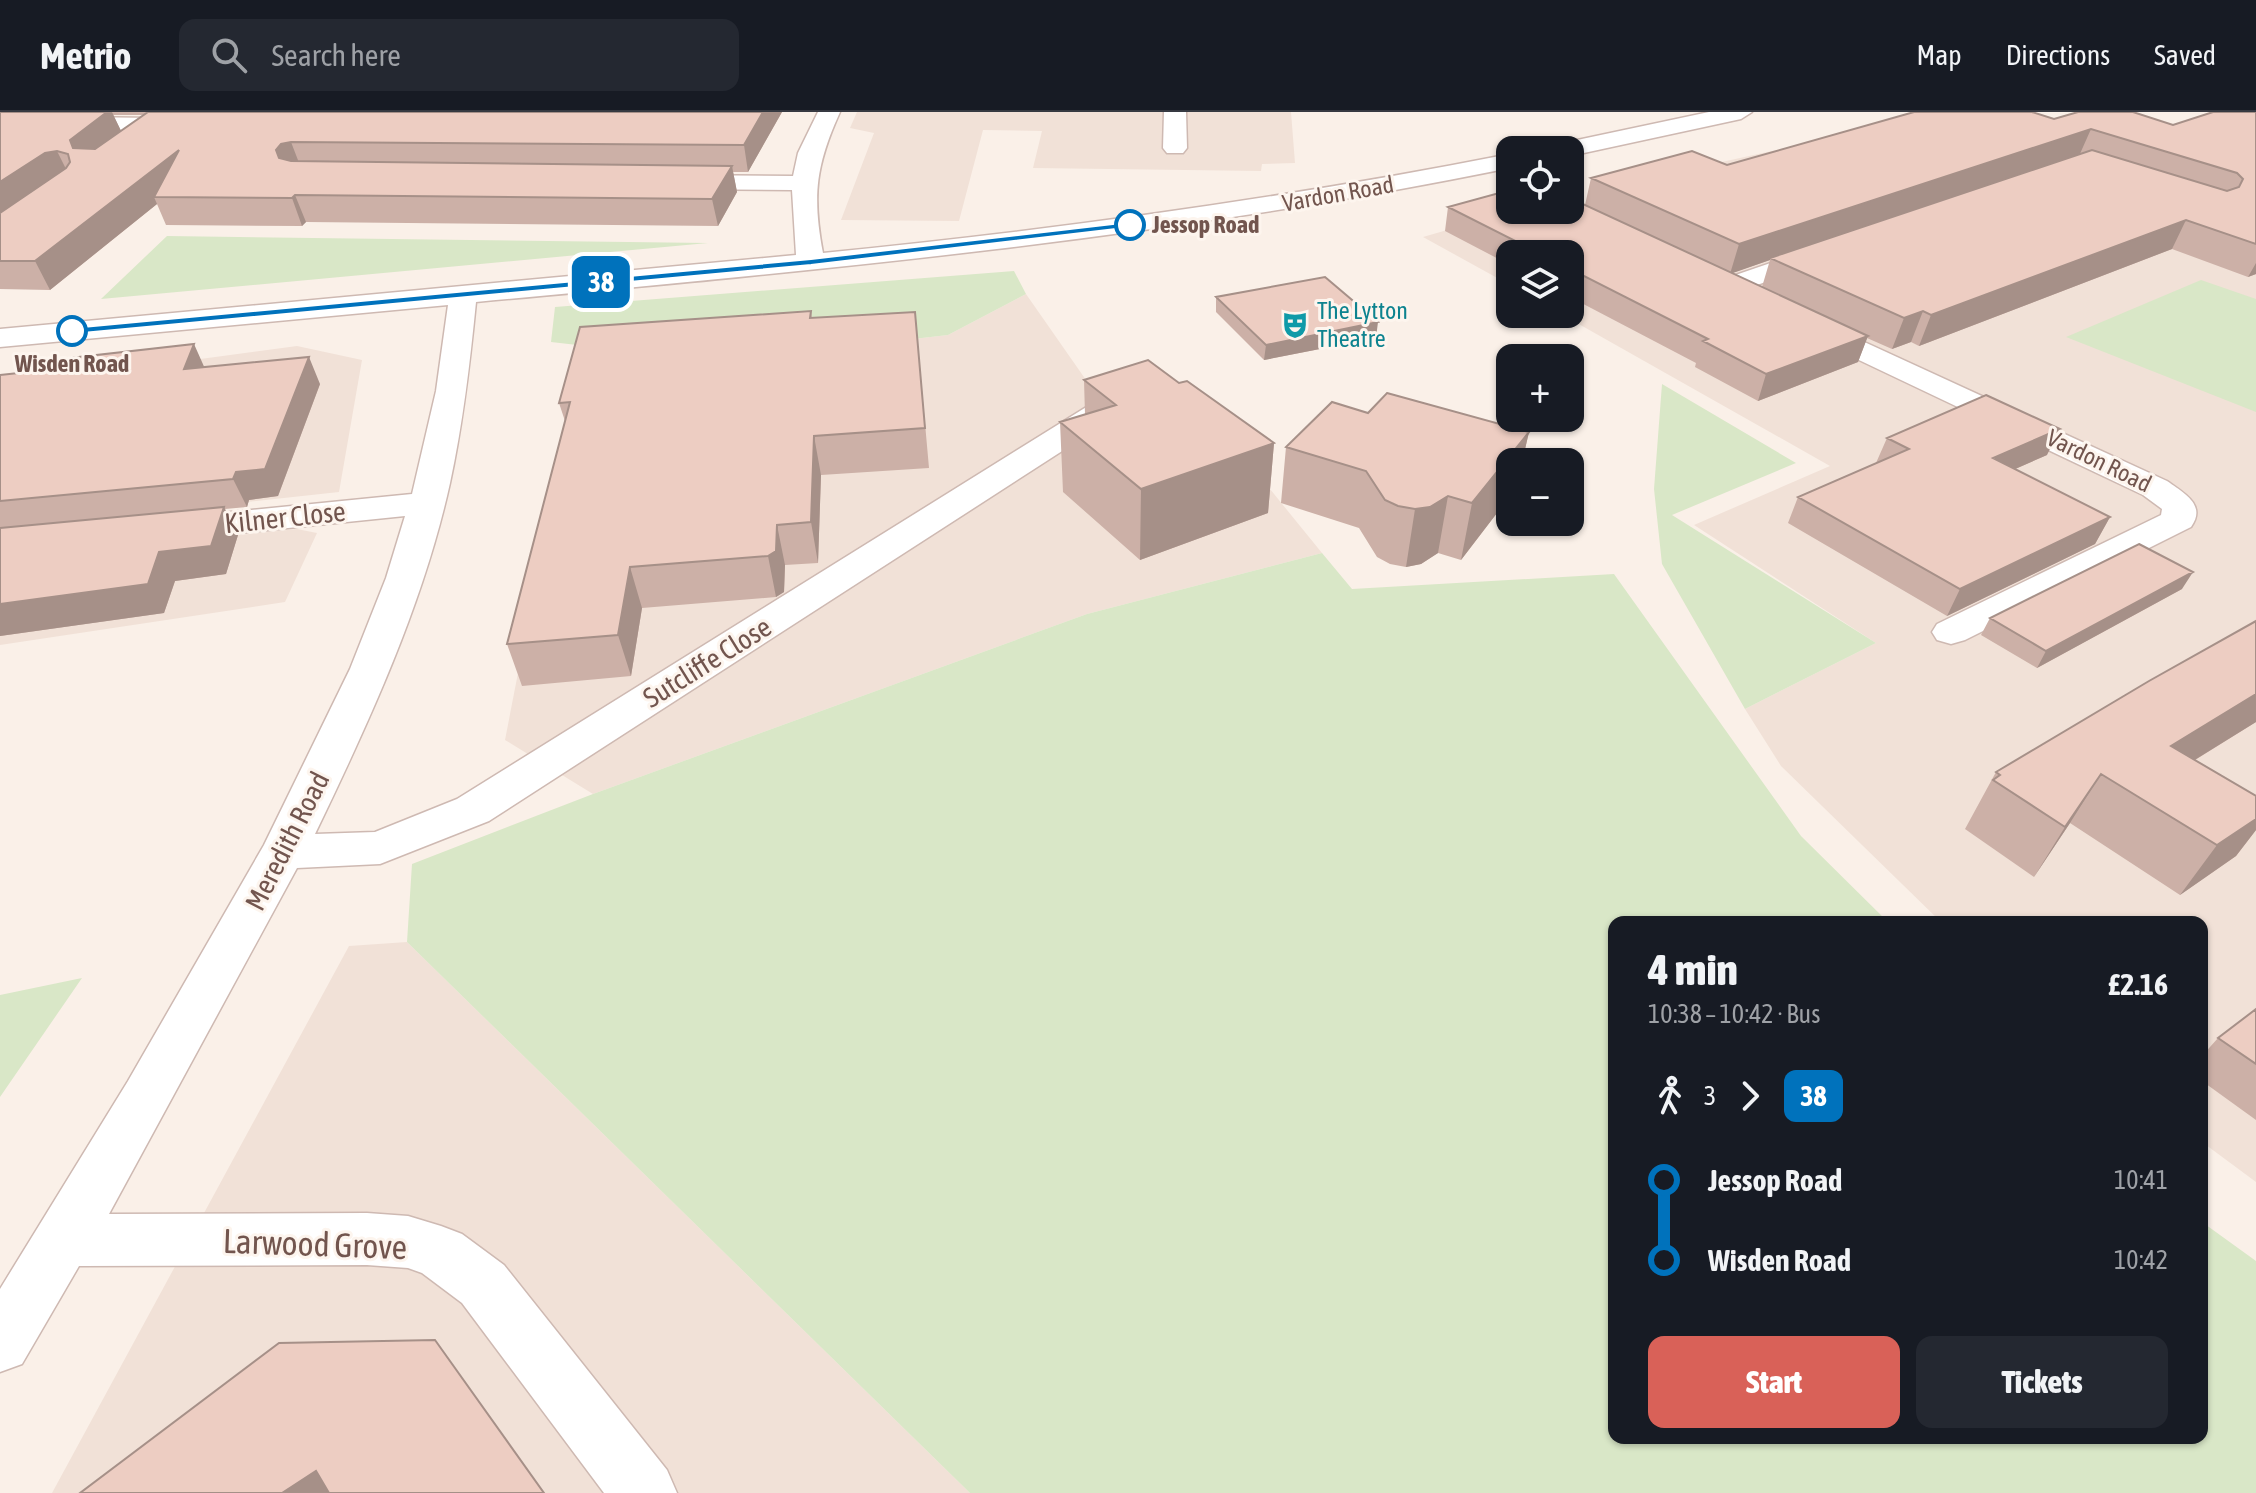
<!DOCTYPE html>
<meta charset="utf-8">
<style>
body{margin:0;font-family:"Asap Condensed",sans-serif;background:#242831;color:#f1f3f6;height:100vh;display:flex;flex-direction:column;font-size:30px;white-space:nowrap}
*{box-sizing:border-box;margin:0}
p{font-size:26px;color:#9ea1a6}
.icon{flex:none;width:44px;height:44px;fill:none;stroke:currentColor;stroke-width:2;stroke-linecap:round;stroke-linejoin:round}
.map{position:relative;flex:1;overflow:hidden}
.details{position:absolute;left:1608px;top:804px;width:600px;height:528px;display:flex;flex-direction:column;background:#171b24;border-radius:16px;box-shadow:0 2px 6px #0004}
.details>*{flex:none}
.badge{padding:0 16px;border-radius:12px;font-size:28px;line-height:52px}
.fabs{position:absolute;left:1496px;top:24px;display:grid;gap:16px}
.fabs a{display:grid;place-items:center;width:88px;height:88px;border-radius:16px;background:#171b24;box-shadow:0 2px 6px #0004;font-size:40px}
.map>.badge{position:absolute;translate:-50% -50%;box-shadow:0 0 0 4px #fff}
.legs{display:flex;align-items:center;gap:12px;height:88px;padding:0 40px;font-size:26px}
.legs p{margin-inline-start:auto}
.head{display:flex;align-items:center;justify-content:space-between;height:136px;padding:0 40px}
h1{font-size:44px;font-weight:800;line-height:60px}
.cta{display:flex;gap:16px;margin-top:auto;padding:16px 40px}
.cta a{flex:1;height:92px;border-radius:16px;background:#d96158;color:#fff;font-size:32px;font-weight:800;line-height:92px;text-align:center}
.cta a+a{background:#242831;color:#f1f3f6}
ul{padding:0 40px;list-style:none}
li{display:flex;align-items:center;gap:28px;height:80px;font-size:30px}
li i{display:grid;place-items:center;width:12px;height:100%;margin:0 10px;background:currentColor}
li i::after{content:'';width:20px;height:20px;margin:-10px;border:6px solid;border-radius:50%;background:#171b24}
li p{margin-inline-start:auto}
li:first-child i{background:linear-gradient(#0000 50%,currentColor 0)}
li:last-child i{background:linear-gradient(currentColor 50%,#0000 0)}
header{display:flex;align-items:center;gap:48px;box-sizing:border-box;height:112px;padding:0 40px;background:#171b24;border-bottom:2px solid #363941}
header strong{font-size:38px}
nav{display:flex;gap:44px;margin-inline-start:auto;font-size:28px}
.search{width:560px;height:72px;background:#242831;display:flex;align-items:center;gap:20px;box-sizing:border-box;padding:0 28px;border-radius:16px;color:#9ea1a6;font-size:30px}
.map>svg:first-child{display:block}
.residential{fill:#f1e1d7}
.green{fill:#d9e7c7}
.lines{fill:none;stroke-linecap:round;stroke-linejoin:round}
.minor-casing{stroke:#ceb9b2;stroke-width:3}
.minor{fill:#fff;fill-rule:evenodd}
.wall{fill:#ccb0a7;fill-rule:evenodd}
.shaded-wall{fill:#a69088}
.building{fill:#edcdc2;stroke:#a69088;stroke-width:2}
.line-1{fill:#0072bc;stroke:#fff;stroke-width:2}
.stop-1-dot{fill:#fff;stroke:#0072bc;stroke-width:4}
.labels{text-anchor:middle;stroke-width:6;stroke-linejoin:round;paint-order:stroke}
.far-street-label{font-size:24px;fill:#72554e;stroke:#fdf5ee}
.far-stop-label{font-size:24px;font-weight:bold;fill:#72554e;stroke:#fdf5ee;text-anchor:start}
.far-culture-label{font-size:24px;fill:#0d838f;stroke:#fdf5ee;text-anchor:start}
.street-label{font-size:28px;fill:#72554e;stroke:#fdf5ee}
.near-street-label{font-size:34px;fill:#72554e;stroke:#fdf5ee}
</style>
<header>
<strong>Metrio</strong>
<div class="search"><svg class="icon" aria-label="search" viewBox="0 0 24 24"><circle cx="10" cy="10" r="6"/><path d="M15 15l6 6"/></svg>Search here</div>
<nav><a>Map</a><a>Directions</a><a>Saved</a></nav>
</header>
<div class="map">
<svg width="2256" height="1381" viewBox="0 0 2256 1381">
<rect width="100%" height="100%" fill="#faf0e8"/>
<path class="residential" d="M 857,0 L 1291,0 L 1295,51 L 1262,52 L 1261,59 L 1033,56 L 1042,19 L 983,18 L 959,109 L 841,108 L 874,21 L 850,16 Z
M 1945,1 L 2256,37 L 2256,1070 L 2202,1030 L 2202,810 L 1941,810 L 1781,654 L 1745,597 L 1876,531 L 1694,413 L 1830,354 L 1561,202 L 1570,202 L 1570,142 L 1510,142 L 1510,173 L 1423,125 L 1509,100 L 1529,110 L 1716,57 L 1708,53 Z
M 1026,182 L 1086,268 L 1204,296 L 1322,441 L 1087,502 L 593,682 L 505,628 L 555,370 L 861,233 L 948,223 Z
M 297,234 L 362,248 L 339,380 L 34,413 L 0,274 Z
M 297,417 L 317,421 L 285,490 L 0,533 L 0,448 Z
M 407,830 L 970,1381 L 52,1381 L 349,834 Z"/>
<path class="green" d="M 167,124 L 708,131 L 101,187 Z
M 1014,159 L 1026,182 L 948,223 L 861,233 L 586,234 L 551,230 L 555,195 Z
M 2201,168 L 2256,187 L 2256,300 L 2066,225 Z
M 1662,272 L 1796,351 L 1672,403 L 1876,531 L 1745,597 L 1662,452 L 1654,377 Z
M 1322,441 L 1352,477 L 1614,462 L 1801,724 L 1888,810 L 1614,810 L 1614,1326 L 2202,1326 L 2202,1110 L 2256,1149 L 2256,1381 L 970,1381 L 407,830 L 412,752 L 593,682 L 1087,502 Z
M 82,866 L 0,985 L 0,883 Z"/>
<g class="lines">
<g class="minor-casing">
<path id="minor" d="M 818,0 L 840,0 C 816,53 812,83 823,141 C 1054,118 1282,87 1510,42 L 1510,56 C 1168,126 823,158 476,190 C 470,251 463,311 450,371 C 423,493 369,610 315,722 L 375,720 L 457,687 L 1096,289 L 1107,286 L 1118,289 L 1123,296 L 1118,303 L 489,709 L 380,752 L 297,756 L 109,1102 L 367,1101 L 408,1104 L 441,1114 L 462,1122 L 504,1153 L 667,1358 L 677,1381 L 604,1381 L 462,1191 L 422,1161 L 408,1156 L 367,1153 L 79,1154 L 22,1252 L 0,1260 L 0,1177 L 128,969 L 264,733 L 350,557 L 386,466 L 405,404 L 171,428 L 158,425 L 153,417 L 158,409 L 171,406 L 412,382 L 436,279 L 448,193 L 0,235 L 0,217 L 796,143 L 792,78 L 675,77 L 666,75 L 663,70 L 666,65 L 675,63 L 793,64 L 798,41 Z
M 1164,0 L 1186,0 L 1187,36 L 1183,41 L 1167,41 L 1163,36 Z
M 1709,0 L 1752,0 L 1741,7 L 1570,44 L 1570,38 L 1551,38 L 1555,33 L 1563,31 Z
M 0,4 L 155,6 L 163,8 L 166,13 L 163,18 L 155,20 L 0,18 Z
M 1823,133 L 1832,135 L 1836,141 L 1832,147 L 1731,182 L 1721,180 L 1717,174 L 1721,168 Z
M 1810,205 L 2167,369 C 2184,381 2207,393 2191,415 L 1965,528 L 1951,532 L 1937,528 L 1932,520 L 1937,512 L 2161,403 L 2162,397 L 2143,383 L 1800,220 L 1795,214 L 1800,208 Z"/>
</g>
<use href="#minor" class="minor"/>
</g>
<path class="wall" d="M 0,0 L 782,0 L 748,60 L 733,60 L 737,80 L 718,114 L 306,110 L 302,114 L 166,113 L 157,92 L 50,178 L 0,177 ZM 113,3 L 143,3 L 121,19 Z
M 2256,0 L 2256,162 L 2248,165 L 2172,137 L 1919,234 L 1911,230 L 1892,237 L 1867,226 L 1858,250 L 1758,289 L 1695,255 L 1696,251 L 1570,185 L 1570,142 L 1510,142 L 1510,153 L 1445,119 L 1448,95 L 1585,93 L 1591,66 L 1727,53 L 2054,7 L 2173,13 ZM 1770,148 L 1762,175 L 1732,161 Z
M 1216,185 L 1376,226 L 1264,248 L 1216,200 Z
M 811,199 L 812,206 L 915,200 L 929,356 L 821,363 L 818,451 L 785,453 L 784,480 L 776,485 L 642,496 L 631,564 L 522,574 L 507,532 L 565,309 L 559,291 Z
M 205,255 L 320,272 L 278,384 L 249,388 L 247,395 L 225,397 L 238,423 L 226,462 L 175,469 L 164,501 L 0,524 L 0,263 Z
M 1084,268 L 1179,271 L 1274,331 L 1268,401 L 1140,448 L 1063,380 L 1060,310 L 1085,303 Z
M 1368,301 L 1529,320 L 1522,350 L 1510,350 L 1510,384 L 1461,448 L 1438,441 L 1421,452 L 1406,455 L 1390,452 L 1377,445 L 1359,416 L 1281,391 L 1286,335 Z
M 1887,326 L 2047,343 L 2015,357 L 2110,405 L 2095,432 L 1947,504 L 1788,411 L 1798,385 L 1876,351 Z
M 2182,477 L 2037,556 L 1981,523 L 1990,506 Z
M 2256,509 L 2256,610 L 2195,648 L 2256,684 L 2256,718 L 2236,744 L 2180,783 L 2070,711 L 2034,765 L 1965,717 L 1996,660 Z
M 2256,897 L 2256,1008 L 2202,969 L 2202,944 L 2218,926 Z"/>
<path class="shaded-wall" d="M 107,0 L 112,0 L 123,23 L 82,54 L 70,28 Z
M 763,0 L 782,0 L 748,60 L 744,33 Z
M 2091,17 L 2079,44 L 1770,146 L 1770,148 L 1730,162 L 1739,132 Z
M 291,30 L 301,56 L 286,64 L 276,38 L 281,32 Z
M 179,38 L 154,85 L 157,92 L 50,178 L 35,149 Z
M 57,39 L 70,65 L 0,107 L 0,70 L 45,41 Z
M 732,54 L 737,80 L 718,114 L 712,87 Z
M 295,83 L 306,110 L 302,114 L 292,86 Z
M 2186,108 L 2172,137 L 1919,234 L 1931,203 Z
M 2256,151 L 2256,162 L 2248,165 Z
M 1923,199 L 1911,230 L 1892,237 L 1904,206 Z
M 1378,210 L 1376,226 L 1264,248 L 1266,233 Z
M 1868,224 L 1858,250 L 1758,289 L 1766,262 Z
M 194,232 L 206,259 L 184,257 Z
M 309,245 L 320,272 L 278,384 L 249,388 L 247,395 L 233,367 L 236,360 Z
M 2060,317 L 2047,343 L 1981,372 L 1993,346 Z
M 1529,320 L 1522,350 L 1510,350 L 1510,384 L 1461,448 L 1472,391 Z
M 814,324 L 821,363 L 818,451 L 811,410 Z
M 1274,331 L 1268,401 L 1140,448 L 1141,377 Z
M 1448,384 L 1438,441 L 1421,452 L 1406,455 L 1415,397 Z
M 224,395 L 238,423 L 226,462 L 175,469 L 164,501 L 0,524 L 0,492 L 159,440 Z
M 2110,405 L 2095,432 L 1947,504 L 1960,477 Z
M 777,413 L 785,453 L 784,480 L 776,485 L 768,444 Z
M 630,455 L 642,496 L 631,564 L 618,523 Z
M 2193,460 L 2182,477 L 2037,556 L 2046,539 Z
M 2256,582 L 2256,610 L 2138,683 L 2171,634 Z
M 2101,662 L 2070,711 L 2034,765 L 2065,715 Z
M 2256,707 L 2256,718 L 2236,744 L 2180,783 L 2217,733 Z
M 316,1359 L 337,1381 L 282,1381 Z"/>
<path class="building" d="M 0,0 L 107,0 L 70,28 L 73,36 L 95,37 L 148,0 L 763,0 L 744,33 L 291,30 L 281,32 L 276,38 L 279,46 L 291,49 L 732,54 L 712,87 L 295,83 L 292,86 L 154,85 L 179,38 L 35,149 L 0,149 L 0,101 L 66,56 L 70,50 L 68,42 L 57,39 L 45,41 L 0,70 Z
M 1914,0 L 2032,0 L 2054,7 L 2078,0 L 2133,0 L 2173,13 L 2213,0 L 2256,0 L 2256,132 L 2186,108 L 1931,203 L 1923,199 L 1904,206 L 1770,146 L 2092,38 L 2227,79 L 2239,75 L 2243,67 L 2237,61 L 2091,17 L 1739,132 L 1591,66 L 1692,39 L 1727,53 Z
M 1510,78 L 1510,98 L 1570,98 L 1570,86 L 1868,224 L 1766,262 L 1703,229 L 1708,227 L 1570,157 L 1570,142 L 1541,142 L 1448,95 Z
M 1325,165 L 1378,210 L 1266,233 L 1216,185 Z
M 811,199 L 810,206 L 915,200 L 925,316 L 814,324 L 811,410 L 777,413 L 776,439 L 768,444 L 630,455 L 618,523 L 507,532 L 570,290 L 559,291 L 580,215 Z
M 194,232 L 184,257 L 309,245 L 265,357 L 236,360 L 233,367 L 0,389 L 0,263 L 65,256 L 70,246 Z
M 1148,248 L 1179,271 L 1187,269 L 1274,331 L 1141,377 L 1060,310 L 1116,293 L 1084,268 Z
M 1387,281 L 1529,320 L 1472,391 L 1448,384 L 1430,395 L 1415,397 L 1398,394 L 1385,388 L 1366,359 L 1286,335 L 1332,290 L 1368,301 Z
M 1986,283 L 2060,317 L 1993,346 L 2110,405 L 1960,477 L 1798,385 L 1909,337 L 1887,326 Z
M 224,395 L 211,434 L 159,440 L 148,472 L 0,492 L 0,416 Z
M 2139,432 L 2193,460 L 2046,539 L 1990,506 Z
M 2256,509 L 2256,582 L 2171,634 L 2256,684 L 2256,707 L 2217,733 L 2101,662 L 2065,715 L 1993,668 L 2000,663 L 1996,660 L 2149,569 Z
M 2256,897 L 2256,952 L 2218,926 Z
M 435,1228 L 544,1381 L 329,1381 L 316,1359 L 282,1381 L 80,1381 L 279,1231 Z"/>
<path class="line-1" d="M 1130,110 L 1133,115 L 811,153 L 72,222 L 67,219 L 72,216 L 811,147 Z"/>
<defs>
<g id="theatre-bare" transform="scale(2.16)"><path d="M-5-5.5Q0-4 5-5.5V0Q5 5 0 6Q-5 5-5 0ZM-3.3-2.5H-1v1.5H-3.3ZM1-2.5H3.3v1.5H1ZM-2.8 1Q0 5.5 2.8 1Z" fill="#0f9aa8" stroke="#fdf5ee" stroke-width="2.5" paint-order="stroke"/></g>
</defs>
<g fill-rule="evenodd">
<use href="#theatre-bare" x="1295" y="213"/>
</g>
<g class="stop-1-dot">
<circle cx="1130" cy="113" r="14"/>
<circle cx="72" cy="219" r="14"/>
</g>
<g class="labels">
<g class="far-street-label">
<text transform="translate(1338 82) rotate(-10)" y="8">Vardon Road</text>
<text transform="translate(2099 349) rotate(26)" y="8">Vardon Road</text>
</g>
<g class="far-stop-label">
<text x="1152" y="121">Jessop Road</text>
<text x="72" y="260" text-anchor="middle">Wisden Road</text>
</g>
<g class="far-culture-label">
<text x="1317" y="207">The Lytton<tspan x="1317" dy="28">Theatre</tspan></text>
</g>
<g class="street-label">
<text transform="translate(285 405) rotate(-6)" y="10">Kilner Close</text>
<text transform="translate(707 550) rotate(-32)" y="10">Sutcliffe Close</text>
<text transform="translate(287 729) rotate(-63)" y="10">Meredith Road</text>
</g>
<g class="near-street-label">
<text transform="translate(315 1132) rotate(2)" y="12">Larwood Grove</text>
</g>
</g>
</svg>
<div class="fabs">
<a><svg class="icon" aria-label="locate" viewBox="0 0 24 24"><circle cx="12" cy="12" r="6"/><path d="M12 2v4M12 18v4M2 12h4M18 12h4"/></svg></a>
<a><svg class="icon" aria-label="layers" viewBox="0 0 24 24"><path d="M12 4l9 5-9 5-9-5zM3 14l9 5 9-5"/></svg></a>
<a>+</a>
<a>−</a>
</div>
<b class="badge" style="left:601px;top:170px;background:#0072bc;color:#fff">38</b>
<section class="details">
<div class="head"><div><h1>4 min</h1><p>10:38 – 10:42 · Bus</p></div><b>£2.16</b></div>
<div class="legs"><svg class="icon" aria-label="walk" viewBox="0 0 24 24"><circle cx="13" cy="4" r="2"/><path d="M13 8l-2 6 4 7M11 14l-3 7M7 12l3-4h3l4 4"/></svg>3<svg class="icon" aria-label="forward" viewBox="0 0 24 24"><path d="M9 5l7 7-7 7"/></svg><b class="badge" style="background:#0072bc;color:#fff">38</b></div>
<ul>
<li><i style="color:#0072bc"></i><b>Jessop Road</b><p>10:41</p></li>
<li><i style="color:#0072bc"></i><b>Wisden Road</b><p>10:42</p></li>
</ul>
<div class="cta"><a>Start</a><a>Tickets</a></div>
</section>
</div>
